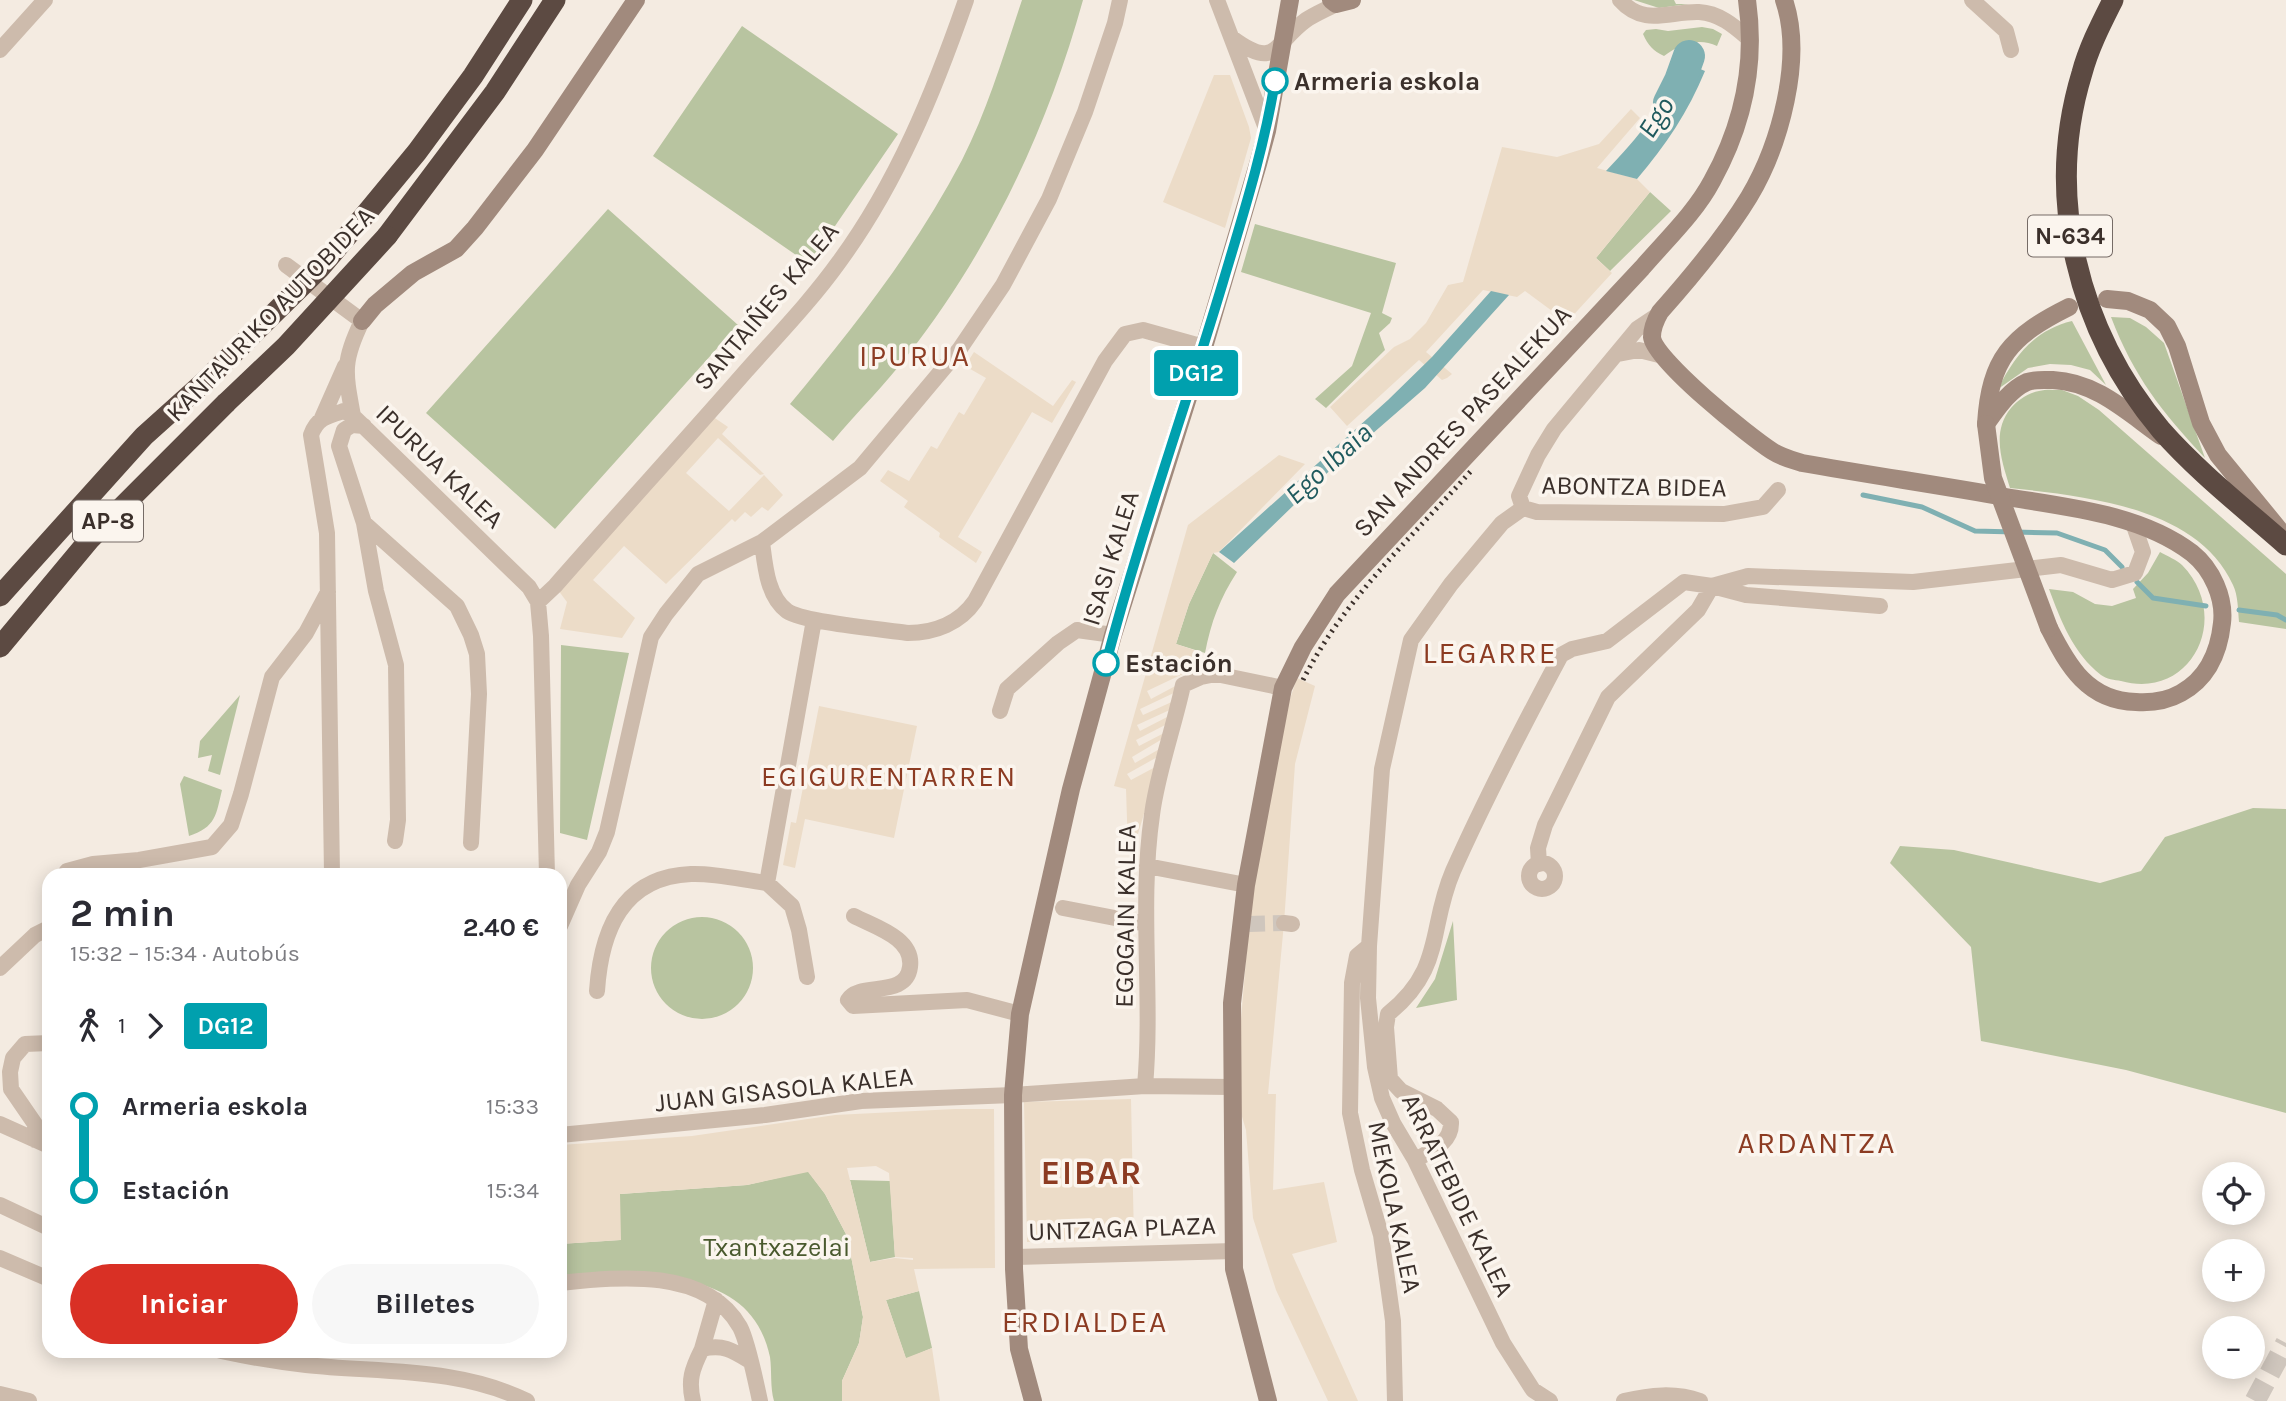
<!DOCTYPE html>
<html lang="es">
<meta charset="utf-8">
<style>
body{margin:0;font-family:Karla,sans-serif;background:#f7f7f7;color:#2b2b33;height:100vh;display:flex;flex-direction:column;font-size:26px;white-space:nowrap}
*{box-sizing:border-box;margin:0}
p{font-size:23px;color:#7c7c81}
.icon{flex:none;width:38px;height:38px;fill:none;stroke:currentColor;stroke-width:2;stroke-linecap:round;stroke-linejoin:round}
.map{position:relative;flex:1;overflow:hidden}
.side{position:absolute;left:42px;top:868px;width:525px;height:490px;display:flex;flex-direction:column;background:#fff;border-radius:21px;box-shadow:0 4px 18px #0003}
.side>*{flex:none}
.badge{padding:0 14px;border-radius:5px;font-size:24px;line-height:46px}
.fabs{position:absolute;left:2202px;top:1162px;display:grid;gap:14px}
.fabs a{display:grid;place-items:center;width:63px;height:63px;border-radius:50%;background:#fff;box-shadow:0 4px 18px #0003;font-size:35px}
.map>.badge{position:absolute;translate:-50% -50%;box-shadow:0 0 0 4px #fff}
.legs{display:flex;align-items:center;gap:10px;height:77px;padding:0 28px;font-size:23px}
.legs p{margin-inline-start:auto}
.head{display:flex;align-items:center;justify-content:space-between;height:119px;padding:0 28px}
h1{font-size:38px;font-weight:700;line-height:52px}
.cta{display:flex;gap:14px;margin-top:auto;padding:14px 28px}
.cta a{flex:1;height:80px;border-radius:42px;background:#d93025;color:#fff;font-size:28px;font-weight:700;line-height:80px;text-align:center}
.cta a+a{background:#f7f7f7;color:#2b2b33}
ul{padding:0 28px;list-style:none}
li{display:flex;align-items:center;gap:24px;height:84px;font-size:26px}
li i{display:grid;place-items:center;width:10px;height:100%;margin:0 9px;background:currentColor}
li i::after{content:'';width:18px;height:18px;margin:-9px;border:5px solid;border-radius:50%;background:#fff}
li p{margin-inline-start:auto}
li:first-child i{background:linear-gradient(#0000 50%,currentColor 0)}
li:last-child i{background:linear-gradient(currentColor 50%,#0000 0)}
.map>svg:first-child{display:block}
.green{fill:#b8c4a0}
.plaza{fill:#ecdcc8;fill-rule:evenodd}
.water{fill:#7fb0b2}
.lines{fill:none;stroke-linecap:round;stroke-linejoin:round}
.stream{stroke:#7fb0b2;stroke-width:5}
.river{stroke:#7fb0b2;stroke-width:32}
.street-tunnel{stroke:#cfc6bd;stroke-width:16;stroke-dasharray:16 8;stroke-linecap:butt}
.highway-tunnel{stroke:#cfc6bd;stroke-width:21;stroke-dasharray:21 10;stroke-linecap:butt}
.street{stroke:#cdbbac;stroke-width:16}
.secondary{stroke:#a18a7d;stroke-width:18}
.highway{stroke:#5c4a42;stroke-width:21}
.rail{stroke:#3b302b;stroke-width:5;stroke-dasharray:2 5;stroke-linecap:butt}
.secondary-bridge{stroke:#a18a7d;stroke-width:18}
.highway-bridge{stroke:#5c4a42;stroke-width:21}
.line-1-casing{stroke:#fff;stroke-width:16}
.line-1{stroke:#00a0ae;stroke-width:10}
.stop-1-dot{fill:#fff;stroke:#00a0ae;stroke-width:3.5}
.labels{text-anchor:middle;stroke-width:7;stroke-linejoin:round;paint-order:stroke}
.shield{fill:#fbf5ee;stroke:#756b66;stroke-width:2}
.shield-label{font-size:24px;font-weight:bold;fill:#3b302b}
.stop-label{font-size:26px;font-weight:bold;fill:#3b302b;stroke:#fbf5ee;text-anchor:start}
.street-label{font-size:26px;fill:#3b302b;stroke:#fbf5ee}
.park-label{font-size:26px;fill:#4a5a2e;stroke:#fbf5ee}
.water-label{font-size:28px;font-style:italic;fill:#1f5a5e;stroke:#fbf5ee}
.neighbourhood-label{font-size:28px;letter-spacing:2px;fill:#8c3b22;stroke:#fbf5ee}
.quarter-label{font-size:30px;letter-spacing:2px;fill:#8c3b22;stroke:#fbf5ee}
.district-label{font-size:33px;font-weight:bold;letter-spacing:2px;fill:#8c3b22;stroke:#fbf5ee}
</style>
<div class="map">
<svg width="2286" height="1401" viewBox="0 0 2286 1401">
<rect width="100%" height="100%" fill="#f4ebe1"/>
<path class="green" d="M 1022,0 L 1083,0 C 1047,130 990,250 907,356 C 884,386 857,412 833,441 L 790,404 C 854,327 915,250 962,160 C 988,109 1004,54 1022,0 Z
M 1634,0 L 1674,0 L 1676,4 L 1689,4 L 1659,8 Z
M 742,26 L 898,134 L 809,264 L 653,156 Z
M 1702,27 L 1713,29 L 1722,34 L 1717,46 C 1699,37 1679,44 1664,56 C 1653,51 1648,45 1643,34 L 1646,30 L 1656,29 L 1668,31 Z
M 1650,192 L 1671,211 L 1610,271 L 1596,258 Z
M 608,209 L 738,325 L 555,529 L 426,413 Z
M 1255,224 L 1396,263 L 1382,313 L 1392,318 L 1390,323 L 1379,333 L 1385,350 L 1326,408 L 1315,399 L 1352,366 L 1371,313 L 1241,272 Z
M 2111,317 L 2130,318 L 2146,327 L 2164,343 L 2205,458 C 2162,412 2134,377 2111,317 Z
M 2072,321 L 2106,385 L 2090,370 L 2071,365 L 2050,364 L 2028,368 L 1998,389 C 2015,355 2035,330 2072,321 Z
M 2062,390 L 2078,396 L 2099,410 L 2286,574 L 2286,629 L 2239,622 C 2238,610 2238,595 2233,585 C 2198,507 2085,496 2010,488 C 2002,462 1991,432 2011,408 C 2018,400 2028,393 2039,391 C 2046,389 2055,390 2062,390 Z
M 2160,552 C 2167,556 2177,560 2182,565 C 2233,617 2191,701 2121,681 C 2115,680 2106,679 2101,675 C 2073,653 2061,621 2049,589 L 2073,592 L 2095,604 L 2112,606 L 2136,598 L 2133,589 L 2148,573 Z
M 1213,553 L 1237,572 C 1220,598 1211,622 1205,653 L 1176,644 L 1189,604 Z
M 561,645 L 629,653 L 587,840 L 560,833 Z
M 240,695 L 220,775 L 208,771 L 212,755 L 198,758 L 200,741 Z
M 184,776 L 222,790 C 216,815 216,827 189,836 L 180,784 Z
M 2253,808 L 2286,809 L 2286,1113 L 2126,1070 L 1981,1041 L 1971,947 L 1890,863 L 1900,846 L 1954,850 L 2100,883 L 2141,871 L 2165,837 Z
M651 968a51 51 0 1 1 102 0a51 51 0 1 1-102 0Z
M 1453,921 L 1457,1000 L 1416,1008 L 1435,979 Z
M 808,1171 L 825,1194 L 847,1236 L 863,1317 L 859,1343 L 842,1381 L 842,1401 L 774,1401 C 770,1387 772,1372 770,1357 C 760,1311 731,1291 688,1281 L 560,1276 L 560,1244 L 620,1240 L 620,1194 L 747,1185 Z
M 850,1180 L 890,1181 L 895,1257 L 870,1262 Z
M 919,1291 L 932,1348 L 906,1359 L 886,1300 Z"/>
<path class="plaza" d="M 1214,75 L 1230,75 L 1249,127 L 1251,138 L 1225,228 L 1163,202 Z
M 1631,109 L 1640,118 L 1597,168 L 1637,179 L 1650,192 L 1596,258 L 1612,273 L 1567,322 L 1525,291 L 1517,297 L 1483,290 L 1426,352 L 1452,374 L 1447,378 L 1442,380 L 1419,360 L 1347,426 L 1330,407 L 1394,347 L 1410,339 L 1426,323 L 1448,285 L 1463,282 L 1502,147 L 1557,157 L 1599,144 Z
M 974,352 L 1053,406 L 1072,380 L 1076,382 L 1052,423 L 1032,412 L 958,537 L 982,552 L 976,563 L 939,537 L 940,533 L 904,507 L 908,501 L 880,481 L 888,470 L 909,481 L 931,446 L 937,449 L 959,412 L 964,415 L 986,378 L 965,366 Z
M 709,414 L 728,427 L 722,434 L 764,474 L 760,475 L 718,438 L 686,473 L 729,511 L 764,475 L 783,495 L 768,511 L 762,507 L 751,517 L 745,512 L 735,522 L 732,519 L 666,584 L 624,546 L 593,580 L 635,618 L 622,638 L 560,629 L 567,602 L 555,586 Z
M 1279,455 L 1305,464 L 1219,552 L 1213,553 L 1189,604 L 1176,644 L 1194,650 L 1187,672 L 1147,691 L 1151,699 L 1181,683 L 1178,691 L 1140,709 L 1143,715 L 1176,700 L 1174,708 L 1137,725 L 1140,731 L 1171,715 L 1169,723 L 1136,740 L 1139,746 L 1166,732 L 1164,738 L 1132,757 L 1135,763 L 1163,747 L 1161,755 L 1127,774 L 1131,780 L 1159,765 L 1133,850 L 1128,849 L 1126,789 L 1114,786 L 1188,525 Z
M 1297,678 L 1315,686 L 1295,764 L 1284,923 L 1268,1094 L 1276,1094 L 1273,1190 L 1324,1182 L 1337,1242 L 1292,1254 L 1358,1401 L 1328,1401 L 1276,1290 L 1253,1218 L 1246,1130 L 1240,1110 L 1238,1055 L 1249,924 L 1267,791 L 1280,729 Z
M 819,706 L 917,726 L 894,838 L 805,819 L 795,868 L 783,865 L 791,822 L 796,823 Z
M 1131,1099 L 1134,1239 L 1027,1242 L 1024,1102 Z
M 955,1109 L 994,1109 L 995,1268 L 914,1269 L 919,1291 L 886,1300 L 906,1358 L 932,1348 L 940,1401 L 842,1401 L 842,1381 L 859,1343 L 863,1317 L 847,1236 L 825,1194 L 808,1172 L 747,1185 L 620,1194 L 621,1240 L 560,1244 L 560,1145 L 692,1136 L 835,1115 ZM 876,1166 L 889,1173 L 895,1257 L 913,1258 L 913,1260 L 895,1258 L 870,1262 L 847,1168 Z"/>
<path class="water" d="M 1681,61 L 1705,71 C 1688,112 1666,145 1637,179 L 1606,171 C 1638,138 1665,105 1681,61 Z
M 1491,291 L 1509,295 L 1425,388 L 1326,474 L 1234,563 L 1219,552 L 1388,400 L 1432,357 Z"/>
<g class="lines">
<path class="stream" d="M 1863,495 L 1922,507 L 1975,531 L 2057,533 L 2105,550 L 2122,567
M 2137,582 L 2153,598 L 2206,606
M 2239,610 L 2277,615 L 2286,620"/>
<path class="river" d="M 1669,103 L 1680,81 L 1689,56"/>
<path class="street-tunnel" d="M 1249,924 L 1284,923"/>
<path class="highway-tunnel" d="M 2255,1401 L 2286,1343"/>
<path class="street" d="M 1217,0 L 1267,131
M 1620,0 C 1644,27 1669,11 1699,12 C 1719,13 1734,26 1748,38
M 1972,0 L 2006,31 L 2011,50
M 1232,38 C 1277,71 1273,44 1306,20 C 1315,14 1327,9 1336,4
M 0,50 L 45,0
M 286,265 L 362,321 C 342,362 345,372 353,416 L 529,587 L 538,602 L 541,636 L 547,875
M 1618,354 L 1639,350 L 1663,356
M 322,418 L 345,366
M 364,426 L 352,425 L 344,430 L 339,446 L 364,523 L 376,591 L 396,665 L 398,820 L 395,841
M 1523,508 L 1502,523 L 1451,584 L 1411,640 L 1382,769 L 1369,946 L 1368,998 L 1375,1067 L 1382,1098 L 1393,1123 L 1415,1160 L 1503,1343 L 1533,1390 L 1550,1401
M 1523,508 L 1537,512 L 1724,514 L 1763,507 L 1778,490
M 1523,508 L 1519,496 L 1538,455 L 1554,429 L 1637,329 L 1658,315
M 364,523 L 457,606 L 471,635 L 477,654 L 479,694 L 471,843
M 762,542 C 765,565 767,596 787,611 C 802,622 885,630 908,633 C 935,633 960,623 975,601 L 1105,361 L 1125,334 L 1143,330 L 1204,347
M 538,602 L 555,586 C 618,514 683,443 746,371 C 778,335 811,301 839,262 C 897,183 934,92 966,0
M 1000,711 L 1007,689 L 1058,643 L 1077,630 L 1113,635
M1529 876a13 13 0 1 1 26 0a13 13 0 1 1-26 0Z
M 1539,864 L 1538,848 L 1545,825 L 1608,697 L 1698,610 L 1712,586 L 1746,595 L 1880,606
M 1147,866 L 1246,885
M 64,875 L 67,871 L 93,864 L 139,860 L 212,847 L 231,825 L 241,794 L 272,677 L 306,633 L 328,592
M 332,875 L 327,533 L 311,435 C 317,418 327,416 344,411 L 353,416
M 1063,908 L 1146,924
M 854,916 C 875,927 914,938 910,967 C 906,999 859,981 848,1000 L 853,1006 L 967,1000 L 1020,1014
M 1284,923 L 1292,924
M 560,926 L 578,885 L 599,852 L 607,832 L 651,637 L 666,614 L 698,574 L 762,542 L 860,468 L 959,350 L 1003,285 L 1049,199 L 1085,112 L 1115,23 L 1120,0
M 1369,946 L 1357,956 L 1352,983 L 1350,1113 L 1362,1170 L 1381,1235 L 1393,1321 L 1395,1401
M 0,968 L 35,935 L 49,928
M 807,977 L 799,930 L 792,906 L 767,883 L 814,620
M 597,991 C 601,931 622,877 691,874 C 716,873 743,880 767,883
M 1145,1086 C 1153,996 1139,905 1152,815 C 1157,774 1174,727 1183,685 L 1201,677 L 1216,674 L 1283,688
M 0,1124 L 49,1146
M 560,1135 L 765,1115 L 861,1101 L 1013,1095 L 1145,1086 L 1231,1087
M 35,1140 L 35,1124 L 11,1089 L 10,1072 L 13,1058 L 25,1044 L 49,1043
M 1415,1160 C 1431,1151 1452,1143 1451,1122 L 1437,1109 L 1401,1091 L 1390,1079 L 1386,1027 L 1388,1014 C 1445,968 1428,929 1453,871 C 1486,797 1523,726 1561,655 L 1572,649 L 1607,641 L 1684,582 L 1712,586 L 1748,576 L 1913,582 L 2061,565 L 2112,580 L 2135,573 L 2143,552 L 2133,523
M 0,1205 L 49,1228
M 1014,1257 L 1234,1251
M 0,1258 L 49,1279
M 560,1283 C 618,1277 706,1267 740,1327 C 748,1342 756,1383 760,1401
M 702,1349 L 716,1300
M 221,1351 C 249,1357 278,1362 306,1365 C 381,1373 458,1367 527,1401
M 0,1394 L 29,1401
M 693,1401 C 688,1380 692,1369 702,1349 C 723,1344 732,1350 750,1361
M 1624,1401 C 1650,1395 1675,1392 1700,1401"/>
<path class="secondary" d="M 1331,0 L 1336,4 L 1352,0
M 1784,0 C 1804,58 1780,145 1749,197 C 1724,238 1692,276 1660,312 C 1656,319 1652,328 1652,337 C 1654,360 1750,437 1772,451 C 1781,457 1793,460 1802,463 C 1870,475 1938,485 2006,497 C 2067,507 2141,514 2192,553 C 2212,569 2225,598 2222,623 C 2219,652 2208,678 2181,693 C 2167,701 2152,703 2136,702 C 2088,701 2068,666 2049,628
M 2107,299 L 2128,301 L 2150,310 L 2167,326 L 2177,346 L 2201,423 L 2218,455 L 2282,533
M 362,321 L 375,305 L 413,273 L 456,249 L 475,228 L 535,150 L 636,0
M 1986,424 C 1997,409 2009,390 2027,382 C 2035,379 2044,380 2053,380 C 2096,382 2127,412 2161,436
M 1986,424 C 1990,358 2011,336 2069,307
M 1033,1401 L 1019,1349 L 1014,1269 L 1013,1095 L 1020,1014 L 1071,789 L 1113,635 L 1204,347 L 1258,164 L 1267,131 L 1290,0
M 1268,1401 L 1234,1269 L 1232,1003 L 1246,885 L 1283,688 L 1303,647 L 1337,594 L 1642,268 C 1666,240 1695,213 1712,181 C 1743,125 1756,63 1747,0"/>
<path class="highway" d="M 2113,0 C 2101,24 2089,47 2082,73 C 2044,197 2078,331 2161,430 C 2198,472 2244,508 2286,545
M 360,221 L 417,152 L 473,76 L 522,0
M 387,236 L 495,92 L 555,0
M 0,596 L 144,436 L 203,383
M 0,647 L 90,539 L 226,403"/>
<path class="rail" d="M 1303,680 C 1343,600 1412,537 1471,471"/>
<path class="secondary-bridge" d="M 1986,424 L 1993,478 L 2049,628"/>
<path class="highway-bridge" d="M 203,383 L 320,268 L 360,221
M 226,403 L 286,346 L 387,236"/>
</g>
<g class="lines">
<g class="line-1-casing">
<path id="line-1" d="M 1106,663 C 1140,534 1185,409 1223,282 C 1243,215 1264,149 1275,81"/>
</g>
<use href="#line-1" class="line-1"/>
</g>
<g class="stop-1-dot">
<circle cx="1275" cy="81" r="12"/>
<circle cx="1106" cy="663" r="12"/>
</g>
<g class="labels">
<g class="shield">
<rect x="2028" y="215.5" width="84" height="41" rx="5"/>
<rect x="73" y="500.5" width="70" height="41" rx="5"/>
</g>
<g class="shield-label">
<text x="2070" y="244">N-634</text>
<text x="108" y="529">AP-8</text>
</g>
<g class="stop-label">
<text x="1294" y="90">Armeria eskola</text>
<text x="1125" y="672">Estación</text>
</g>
<g class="street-label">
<text transform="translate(766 306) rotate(-50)" y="9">SANTAIÑES KALEA</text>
<text transform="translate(270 314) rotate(-46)" y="9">KANTAURIKO AUTOBIDEA</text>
<text transform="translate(1462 421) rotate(-47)" y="9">SAN ANDRES PASEALEKUA</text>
<text transform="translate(440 466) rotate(44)" y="9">IPURUA KALEA</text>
<text transform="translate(1634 486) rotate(1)" y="9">ABONTZA BIDEA</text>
<text transform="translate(1110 558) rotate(-73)" y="9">ISASI KALEA</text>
<text transform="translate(1125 916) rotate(-89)" y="9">EGOGAIN KALEA</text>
<text transform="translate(784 1089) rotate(-6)" y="9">JUAN GISASOLA KALEA</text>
<text transform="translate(1458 1195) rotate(64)" y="9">ARRATEBIDE KALEA</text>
<text transform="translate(1395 1207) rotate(78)" y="9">MEKOLA KALEA</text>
<text transform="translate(1122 1228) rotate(-2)" y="9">UNTZAGA PLAZA</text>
</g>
<g class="park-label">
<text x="777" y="1256">Txantxazelai</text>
</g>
<g class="water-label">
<text transform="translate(1655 117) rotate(-57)" y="10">Ego</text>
<text transform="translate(1328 463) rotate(-42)" y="10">Ego Ibaia</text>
</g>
<g class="neighbourhood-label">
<text x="889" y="786">EGIGURENTARREN</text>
</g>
<g class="quarter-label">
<text x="915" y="366">IPURUA</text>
<text x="1490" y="663">LEGARRE</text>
<text x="1817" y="1153">ARDANTZA</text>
<text x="1085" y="1332">ERDIALDEA</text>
</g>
<g class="district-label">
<text x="1092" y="1184">EIBAR</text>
</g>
</g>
</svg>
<div class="fabs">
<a><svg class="icon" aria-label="locate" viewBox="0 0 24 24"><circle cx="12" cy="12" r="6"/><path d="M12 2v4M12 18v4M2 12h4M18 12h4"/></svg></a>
<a>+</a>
<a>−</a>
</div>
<b class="badge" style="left:1196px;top:373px;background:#00a0ae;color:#fff">DG12</b>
<section class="side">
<div class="head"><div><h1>2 min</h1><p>15:32 – 15:34 · Autobús</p></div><b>2.40 €</b></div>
<div class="legs"><svg class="icon" aria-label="walk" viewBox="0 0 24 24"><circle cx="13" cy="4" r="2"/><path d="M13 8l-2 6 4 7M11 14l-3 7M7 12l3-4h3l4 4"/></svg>1<svg class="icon" aria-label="forward" viewBox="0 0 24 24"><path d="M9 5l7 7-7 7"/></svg><b class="badge" style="background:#00a0ae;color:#fff">DG12</b></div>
<ul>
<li><i style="color:#00a0ae"></i><b>Armeria eskola</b><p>15:33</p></li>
<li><i style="color:#00a0ae"></i><b>Estación</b><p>15:34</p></li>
</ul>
<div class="cta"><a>Iniciar</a><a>Billetes</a></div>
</section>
</div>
